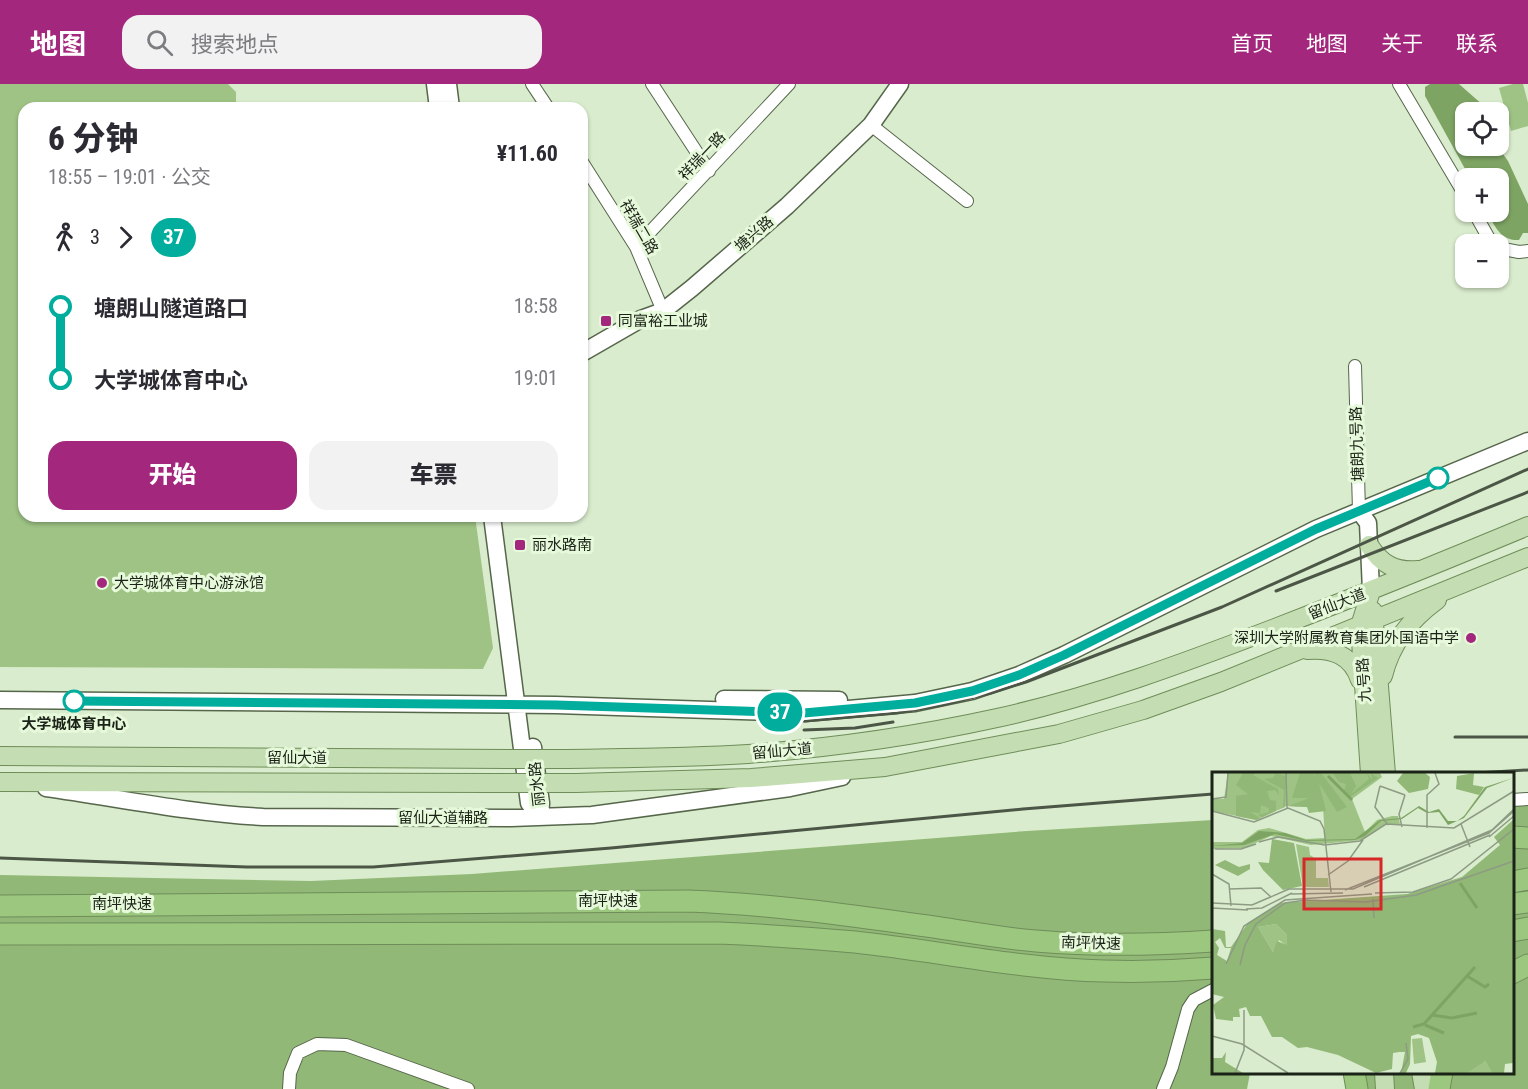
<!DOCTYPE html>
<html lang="zh">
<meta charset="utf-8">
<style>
body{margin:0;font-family:"Roboto Condensed","Noto Sans SC",sans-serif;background:#f2f2f3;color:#2b2b33;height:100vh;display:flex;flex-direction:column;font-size:22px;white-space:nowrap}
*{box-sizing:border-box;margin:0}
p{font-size:20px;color:#7c7c81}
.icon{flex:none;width:33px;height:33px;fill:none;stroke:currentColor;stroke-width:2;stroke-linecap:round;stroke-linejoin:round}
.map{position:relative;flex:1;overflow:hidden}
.panel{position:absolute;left:18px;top:18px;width:570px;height:420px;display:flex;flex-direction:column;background:#fff;border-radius:18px;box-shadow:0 2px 4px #0004}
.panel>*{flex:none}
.badge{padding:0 12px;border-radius:20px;font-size:21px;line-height:39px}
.buttons{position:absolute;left:1455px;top:18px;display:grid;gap:12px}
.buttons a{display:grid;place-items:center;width:54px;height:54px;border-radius:12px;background:#fff;box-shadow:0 2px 4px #0004;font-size:30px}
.map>.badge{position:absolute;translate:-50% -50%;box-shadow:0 0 0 3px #fff}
.legs{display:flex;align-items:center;gap:9px;height:66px;padding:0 30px;font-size:20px}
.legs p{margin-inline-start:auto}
.summary{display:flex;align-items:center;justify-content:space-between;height:102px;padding:0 30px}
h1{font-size:33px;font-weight:800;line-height:45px}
.action{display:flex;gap:12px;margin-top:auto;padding:12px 30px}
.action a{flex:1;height:69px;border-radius:18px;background:#a3287d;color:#fff;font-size:24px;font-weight:800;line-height:69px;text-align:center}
.action a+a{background:#f2f2f3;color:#2b2b33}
ul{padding:0 30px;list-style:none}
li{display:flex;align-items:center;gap:21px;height:72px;font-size:22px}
li i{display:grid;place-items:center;width:9px;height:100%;margin:0 8px;background:currentColor}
li i::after{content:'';width:15px;height:15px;margin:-8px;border:4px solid;border-radius:50%;background:#fff}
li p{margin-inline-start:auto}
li:first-child i{background:linear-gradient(#0000 50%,currentColor 0)}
li:last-child i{background:linear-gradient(currentColor 50%,#0000 0)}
header{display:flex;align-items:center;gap:36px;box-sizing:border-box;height:84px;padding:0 30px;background:#a3287d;color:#fff}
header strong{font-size:28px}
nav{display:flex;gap:33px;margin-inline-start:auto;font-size:21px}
.search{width:420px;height:54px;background:#f2f2f3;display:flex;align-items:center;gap:15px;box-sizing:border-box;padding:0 21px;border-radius:18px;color:#7c7c81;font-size:22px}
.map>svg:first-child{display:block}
.green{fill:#9ec384}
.forest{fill:#91b876}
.water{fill:#7ea464}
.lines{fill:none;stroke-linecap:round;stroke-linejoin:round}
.street-casing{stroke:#56664b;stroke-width:14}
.secondary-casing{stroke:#56664b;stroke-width:19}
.primary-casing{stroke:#6f8d5a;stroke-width:20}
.highway-casing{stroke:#6f8d5a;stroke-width:23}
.street{stroke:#fff;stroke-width:12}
.secondary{stroke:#fff;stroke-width:16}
.primary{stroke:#c4ddb2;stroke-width:18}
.highway{stroke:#9cc77e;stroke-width:21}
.rail{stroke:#4c5646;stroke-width:3}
.primary-bridge-casing{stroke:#6f8d5a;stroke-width:20;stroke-linecap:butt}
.primary-bridge{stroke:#c4ddb2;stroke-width:18}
.line-1-casing{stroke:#fff;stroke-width:14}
.line-1{stroke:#01ad9c;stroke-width:9}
.poi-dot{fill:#a3287d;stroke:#e6f9da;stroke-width:2}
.stop-1-dot{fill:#fff;stroke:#01ad9c;stroke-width:3}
.labels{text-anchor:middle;stroke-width:6;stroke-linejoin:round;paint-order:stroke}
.street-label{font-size:15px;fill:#1b2217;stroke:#e6f9da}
.poi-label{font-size:15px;fill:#1b2217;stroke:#e6f9da;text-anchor:start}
.stop-label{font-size:15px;font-weight:bold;fill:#1b2217;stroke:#e6f9da}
.inset-river{fill:none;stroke:#7ea464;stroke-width:3}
.inset-road{fill:none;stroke:#8d9b84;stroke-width:1.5}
.view{fill:#d62828;fill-opacity:0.15;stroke:#d62828;stroke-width:3}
.inset-edge{fill:none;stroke:#1b2217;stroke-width:3}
</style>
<header>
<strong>地图</strong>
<div class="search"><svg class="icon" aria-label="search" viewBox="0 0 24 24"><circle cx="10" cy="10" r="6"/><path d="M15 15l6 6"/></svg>搜索地点</div>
<nav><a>首页</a><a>地图</a><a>关于</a><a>联系</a></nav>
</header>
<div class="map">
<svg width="1528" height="1005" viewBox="0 0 1528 1005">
<rect width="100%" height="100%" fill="#d9eccd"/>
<path class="green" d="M 0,0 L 228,0 L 236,8 L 236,24 L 24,24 L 24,432 L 475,432 L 493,564 L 483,585 L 0,583 Z
M 1513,0 L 1523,0 L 1528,19 L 1528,42 L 1511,47 L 1499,4 Z"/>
<path class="forest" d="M 1528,719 L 1528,1005 L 1351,1005 L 1351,989 L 1512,988 L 1512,720 Z
M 1213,736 L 1213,988 L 1250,989 L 1247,1005 L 0,1005 L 0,791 L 311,797 L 472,790 L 1027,747 Z"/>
<path class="water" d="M 1430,0 L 1459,0 L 1484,22 L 1486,28 L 1466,28 L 1466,62 L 1497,62 L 1508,77 L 1528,120 L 1528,149 L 1523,149 L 1519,156 C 1500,157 1495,142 1487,128 L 1498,128 L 1498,94 L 1470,94 L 1425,12 L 1425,3 Z"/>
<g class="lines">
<g class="street-casing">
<path id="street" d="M 532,0 L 548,24
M 652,0 L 709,87
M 1399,0 L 1466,113
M 871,41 L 967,117
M 582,78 L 636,163 L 663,227
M 1474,128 L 1492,160
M 636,163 L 789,0
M 1498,164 L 1519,168 L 1528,167
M 1355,282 L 1359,427
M 1512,716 L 1528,715
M 289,1005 L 290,989 L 298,969 L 317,960 L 346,961 L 468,1005
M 1163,1005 L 1172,983 L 1188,925 L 1194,916 L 1213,906"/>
</g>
<g class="secondary-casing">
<path id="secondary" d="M 435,0 L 438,24
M 448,0 L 451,24
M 582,269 L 641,235 L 663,227 L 692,204 L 787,122 L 871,41 L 900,0
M 1359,427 L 1368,439 L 1371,507
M 492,432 L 529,719 L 540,733
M 724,615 L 839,616
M 0,616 L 556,621 L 804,629 L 915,619 L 972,607 L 1019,591 L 1064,571 L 1316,445 L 1528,357
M 533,663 L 541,719 L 540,733
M 46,704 C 118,714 189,729 263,733 L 511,734 L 592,731 L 790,704 L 842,693"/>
</g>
<g class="primary-casing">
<path id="primary" d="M 1369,461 C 1381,480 1395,488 1418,486
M 1373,527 L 1386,690
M 1307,566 C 1332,564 1352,571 1360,596
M 1383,592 C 1391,559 1410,536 1437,516
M 0,672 L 508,675
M 561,675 C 623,674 686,674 748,670 C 831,664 915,652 997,634 C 1093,613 1184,579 1275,544 C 1360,511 1444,477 1528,442
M 1370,690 L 1360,542 L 1371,507
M 0,698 L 496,699
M 576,699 L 751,694 L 885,683 L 1059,650 L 1143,626 L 1221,598 L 1528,473
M 1384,988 L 1385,1005
M 1421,988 L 1424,1005"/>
</g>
<g class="highway-casing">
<path id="highway" d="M 1512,753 L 1528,754
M 1512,798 L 1528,795
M 1512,820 L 1528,818
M 0,822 L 688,817 C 766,820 842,830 919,841 C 958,846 997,854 1036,857 C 1095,862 1154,861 1213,857
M 1512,847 L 1528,844
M 0,850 L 719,849 C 765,851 810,854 855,858 C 938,867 1021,885 1104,887 C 1140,888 1177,887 1213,884
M 1512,889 L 1528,881
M 1354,988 L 1357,1005
M 1439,1005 L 1442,988"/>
</g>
<use href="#street" class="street"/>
<use href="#secondary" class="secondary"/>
<use href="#primary" class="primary"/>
<use href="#highway" class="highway"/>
<path class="rail" d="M 1276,507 L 1528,408
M 805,637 L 897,629 L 942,621 L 991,609 L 1026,598 L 1222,523 L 1528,385
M 804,646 L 855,644 L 893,638
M 1455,653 L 1528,653
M 1460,690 L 1528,686
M 0,774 L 247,783 L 373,783 L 611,764 L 1023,725 L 1213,710"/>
<g class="primary-bridge-casing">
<path id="primary-bridge" d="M 508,675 L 561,675
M 496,699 L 576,699"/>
</g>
<use href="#primary-bridge" class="primary-bridge"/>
</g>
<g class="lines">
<g class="line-1-casing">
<path id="line-1" d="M 74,617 L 556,621 L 804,629 L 915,619 L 972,607 L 1019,591 L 1064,571 L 1316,445 L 1438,394"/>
</g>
<use href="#line-1" class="line-1"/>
</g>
<g class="poi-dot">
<rect x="600" y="231" width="12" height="12" rx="3"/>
<rect x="514" y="455" width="12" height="12" rx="3"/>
<circle cx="102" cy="499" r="6"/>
<circle cx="1471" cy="554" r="6"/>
</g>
<g class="stop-1-dot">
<circle cx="1438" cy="394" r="10"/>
<circle cx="74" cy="617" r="10"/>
</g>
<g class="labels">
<g class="street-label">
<text transform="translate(702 72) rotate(-47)" y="5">祥瑞一路</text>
<text transform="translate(639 143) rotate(60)" y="5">祥瑞二路</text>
<text transform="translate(754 150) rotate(-41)" y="5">塘兴路</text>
<text transform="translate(1357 360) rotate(-92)" y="5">塘朗九号路</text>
<text transform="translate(1337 520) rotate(-21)" y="5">留仙大道</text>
<text transform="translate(1364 596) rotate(-94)" y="5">九号路</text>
<text transform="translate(782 667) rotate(-5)" y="5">留仙大道</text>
<text x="297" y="679">留仙大道</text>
<text transform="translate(537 700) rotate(-96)" y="5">丽水路</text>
<text x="443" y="739">留仙大道辅路</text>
<text x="608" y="822">南坪快速</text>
<text x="122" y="825">南坪快速</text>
<text transform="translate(1091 859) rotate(2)" y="5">南坪快速</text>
</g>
<g class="poi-label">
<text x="618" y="242">同富裕工业城</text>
<text x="532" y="466">丽水路南</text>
<text x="114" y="504">大学城体育中心游泳馆</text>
<text x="1459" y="559" text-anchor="end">深圳大学附属教育集团外国语中学</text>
</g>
<g class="stop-label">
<text x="74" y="645">大学城体育中心</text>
</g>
</g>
<g transform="translate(1212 688)">
<rect width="302" height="302" fill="#d9eccd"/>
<path d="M 16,1 L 168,1 L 170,5 L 140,27 L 153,60 L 165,48 L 180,44 L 186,44 L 188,52 L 174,52 L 150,68 L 99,73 L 59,64 L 33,76 L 0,77 L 0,70 L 30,70 L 46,58 L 57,56 L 94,67 L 113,66 L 111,36 L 74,34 L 45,48 L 0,39 L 0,27 L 12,27 ZM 84,72 L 97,75 L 98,83 L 104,87 L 104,106 L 116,106 L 117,115 L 91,115 ZM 64,152 L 75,163 L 75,174 L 67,168 L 61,180 L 46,155 ZM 210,266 L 214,290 L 202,292 L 200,267 ZM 273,289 L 280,301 L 255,301 L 265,292 Z" fill="#9ec384"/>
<path d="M 31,1 L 44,1 L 41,3 L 66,17 L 67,23 L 63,18 L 55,19 L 58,28 L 64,29 L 64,39 L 71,35 L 72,18 L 52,7 L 61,6 L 64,1 L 73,4 L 74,1 L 73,35 L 50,45 L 46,43 L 57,40 L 57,36 L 49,33 L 48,41 L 38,40 L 48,46 L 44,48 L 24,44 L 24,24 L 36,22 L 24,13 ZM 88,1 L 101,1 L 104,6 L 102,1 L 109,1 L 135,35 L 125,40 L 107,11 L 114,39 L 97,41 L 95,35 L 77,34 L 97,26 L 80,26 ZM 121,1 L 138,1 L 144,14 L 139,22 L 157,7 L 155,1 L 160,8 L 159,1 L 166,6 L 138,25 L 132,19 L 134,12 L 127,10 ZM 191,1 L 213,1 L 218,5 L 216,17 L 197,21 L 185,9 ZM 262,1 L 261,13 L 272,15 L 267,23 L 244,17 L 245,4 ZM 301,48 L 301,291 L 293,292 L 292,301 L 280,301 L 273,289 L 255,301 L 223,301 L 225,290 L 217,266 L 206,262 L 199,264 L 198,292 L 194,301 L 189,301 L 193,280 L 187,280 L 181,281 L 180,297 L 164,301 L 126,283 L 95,275 L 86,276 L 70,265 L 60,265 L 49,244 L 38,244 L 34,235 L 27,237 L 28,245 L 21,245 L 21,249 L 4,247 L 1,233 L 12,225 L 0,222 L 0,157 L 13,159 L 14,175 L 19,175 L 36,151 L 68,131 L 195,122 L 250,105 L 288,73 L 282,65 ZM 64,152 L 75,163 L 75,173 L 65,169 L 61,180 L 46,155 ZM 8,166 L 13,176 L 19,176 L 15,189 L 5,183 L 7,176 L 3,170 ZM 60,67 L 82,71 L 90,114 L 71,118 L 51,98 L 46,90 L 57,91 ZM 13,88 L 27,95 L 38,92 L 38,97 L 26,104 L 3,93 ZM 14,280 L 13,290 L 31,301 L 0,301 L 0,286 L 10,286 Z" fill="#91b876" fill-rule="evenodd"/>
<path d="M 301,6 L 275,16 L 252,46 L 236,53 L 227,40 L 215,41 L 206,36 L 190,47 L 169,49 L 153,64 L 143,68 L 94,69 L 63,62 L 32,73 L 0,74 L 30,71 L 47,59 L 73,61 L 94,68 L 143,67 L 168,48 L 189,46 L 207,34 L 217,40 L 227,37 L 236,49 L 245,49 L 252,44 L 273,15 Z" fill="#7ea464"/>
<path class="inset-river" d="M 116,4 L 140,28M 248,111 L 265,136M 255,204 L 273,215 L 277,212M 220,243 L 240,246 L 265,241M 213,253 L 232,261M 201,255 L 212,252 L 263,195"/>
<path class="inset-road" d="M 74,1 L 75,37M 168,14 L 163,35 L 176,53M 168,14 L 193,23M 0,27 L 14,25 L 16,1M 0,39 L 42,50 L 76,36 L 108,49 L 112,57 L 119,120M 249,52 L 258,75M 190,55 L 187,42 L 193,23M 215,56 L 215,23 L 227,12 L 223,1M 277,65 L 302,44M 47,70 L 66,65 L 113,73M 113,73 L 148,69 L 174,52 L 242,56 L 302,19M 3,77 L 29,77 L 44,72M 0,102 L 17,112 L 19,134M 116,103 L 136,89 L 151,68M 152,115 L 278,63M 17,117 L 49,116 L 59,125M 133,118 L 277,61 L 302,39M 163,121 L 201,120 L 239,107 L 302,57M 78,122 L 131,121M 161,127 L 162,146M 0,131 L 40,133 L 77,117 L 141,117 L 280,58 L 302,37M 0,136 L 36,138M 34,137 L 50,136 L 80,121M 14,192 L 32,154 L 73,128 L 160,122M 28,193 L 33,173 L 44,152 L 73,131 L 94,128 L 154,130 L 204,123 L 302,89M 0,264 L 30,272 L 76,301M 23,301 L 32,278 L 32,238M 188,301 L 196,287 L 194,271"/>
<path class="view" d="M 92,87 L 169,87 L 169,137 L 92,137 Z"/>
<rect width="302" height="302" class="inset-edge"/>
</g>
</svg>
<div class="buttons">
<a><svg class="icon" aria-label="locate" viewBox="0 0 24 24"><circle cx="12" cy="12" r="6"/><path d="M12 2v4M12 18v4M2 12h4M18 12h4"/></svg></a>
<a>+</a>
<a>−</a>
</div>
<b class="badge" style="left:780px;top:628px;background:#01ad9c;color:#fff">37</b>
<section class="panel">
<div class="summary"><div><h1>6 分钟</h1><p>18:55 – 19:01 · 公交</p></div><b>¥11.60</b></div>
<div class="legs"><svg class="icon" aria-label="walk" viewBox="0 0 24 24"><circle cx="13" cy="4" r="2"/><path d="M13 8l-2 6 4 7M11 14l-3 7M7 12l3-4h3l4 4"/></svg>3<svg class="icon" aria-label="forward" viewBox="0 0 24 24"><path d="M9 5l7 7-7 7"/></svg><b class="badge" style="background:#01ad9c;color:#fff">37</b></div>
<ul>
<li><i style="color:#01ad9c"></i><b>塘朗山隧道路口</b><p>18:58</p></li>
<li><i style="color:#01ad9c"></i><b>大学城体育中心</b><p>19:01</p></li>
</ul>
<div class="action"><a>开始</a><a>车票</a></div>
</section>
</div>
